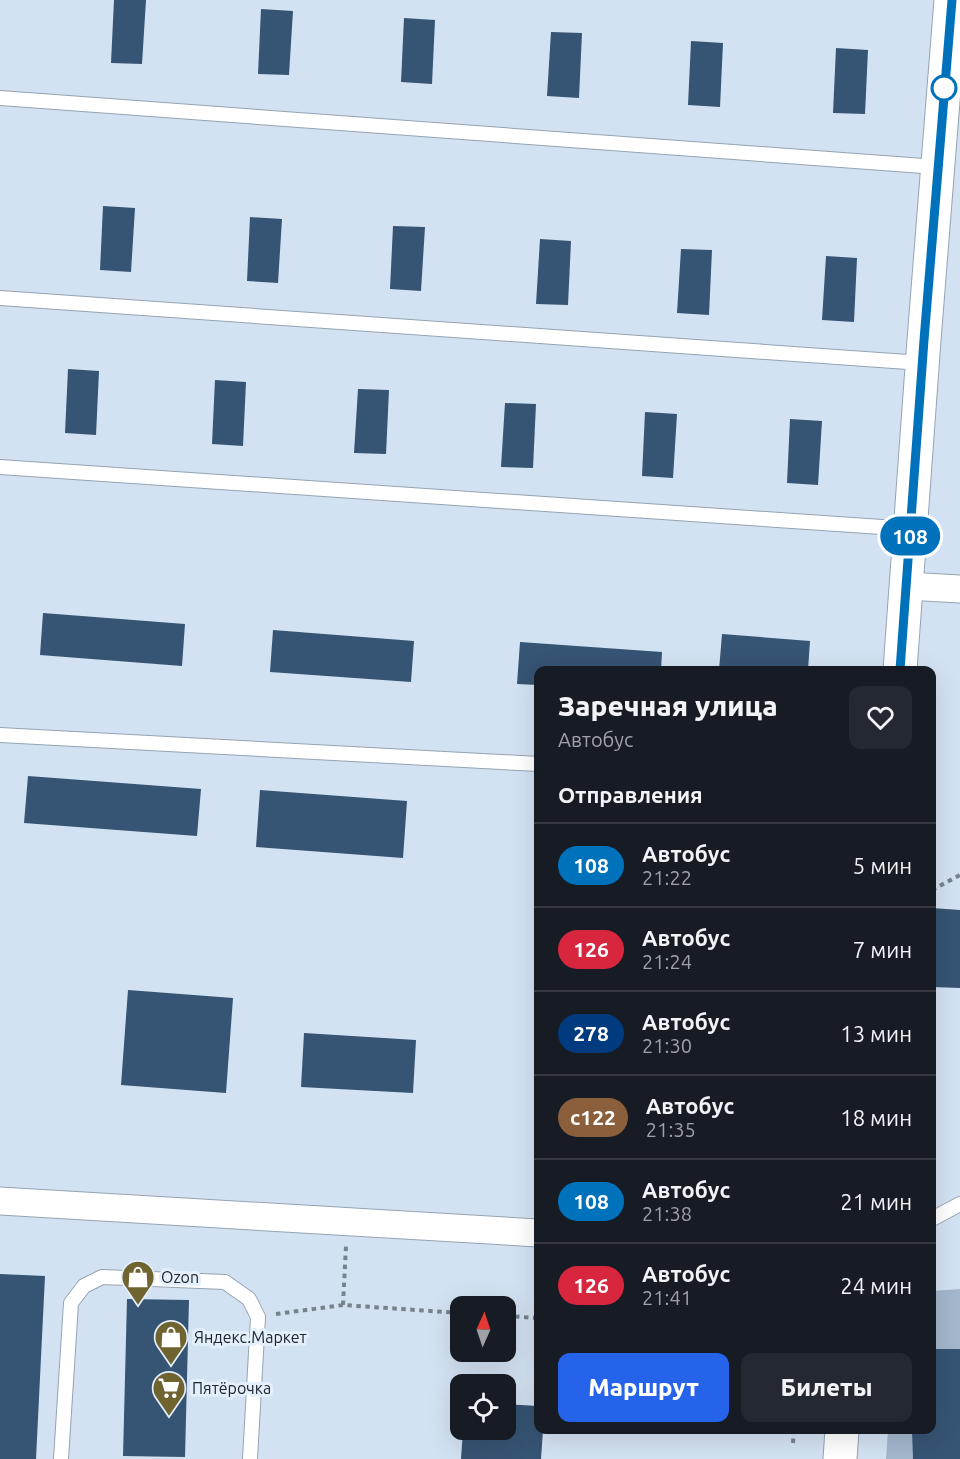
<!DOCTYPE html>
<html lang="ru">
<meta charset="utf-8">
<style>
body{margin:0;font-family:Ubuntu,sans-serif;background:#242831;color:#f1f3f6;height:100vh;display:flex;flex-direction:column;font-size:22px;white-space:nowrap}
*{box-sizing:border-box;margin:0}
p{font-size:20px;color:#9ea1a6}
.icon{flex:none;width:33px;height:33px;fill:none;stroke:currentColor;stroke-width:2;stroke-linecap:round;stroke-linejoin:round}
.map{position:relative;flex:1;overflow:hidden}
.panel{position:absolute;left:534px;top:666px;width:402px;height:768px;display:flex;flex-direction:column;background:#171b24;border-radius:12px;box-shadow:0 6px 24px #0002}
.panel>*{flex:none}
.badge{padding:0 12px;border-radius:20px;font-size:21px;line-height:39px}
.needle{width:39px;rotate:3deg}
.tools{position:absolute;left:450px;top:1296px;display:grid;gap:12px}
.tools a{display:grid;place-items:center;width:66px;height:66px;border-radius:12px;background:#171b24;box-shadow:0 6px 24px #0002;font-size:30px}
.map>.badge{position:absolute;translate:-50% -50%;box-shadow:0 0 0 3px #fff}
h2{padding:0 24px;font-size:22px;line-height:54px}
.round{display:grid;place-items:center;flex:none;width:63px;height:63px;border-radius:12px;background:#242831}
.overview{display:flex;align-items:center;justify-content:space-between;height:102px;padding:0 24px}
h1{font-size:28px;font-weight:800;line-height:45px}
.action{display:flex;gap:12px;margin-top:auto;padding:12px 24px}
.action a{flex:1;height:69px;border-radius:12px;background:#2563eb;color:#fff;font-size:24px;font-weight:800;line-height:69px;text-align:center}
.action a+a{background:#242831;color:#f1f3f6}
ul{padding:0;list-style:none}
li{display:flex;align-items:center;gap:18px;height:84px;padding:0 24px;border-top:2px solid #363941}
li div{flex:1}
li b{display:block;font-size:22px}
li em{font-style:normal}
li .badge{min-width:66px;font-weight:700;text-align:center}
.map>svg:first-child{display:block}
.green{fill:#a3b7cd}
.building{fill:#365473}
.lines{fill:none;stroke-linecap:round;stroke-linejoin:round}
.service-casing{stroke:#95a3b3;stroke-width:16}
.minor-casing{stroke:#95a3b3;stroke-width:29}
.tertiary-casing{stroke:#95a3b3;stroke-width:35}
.path{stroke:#78828d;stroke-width:4;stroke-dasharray:4.5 4.5;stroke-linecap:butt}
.service{stroke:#fff;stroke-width:14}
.minor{stroke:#fff;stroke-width:27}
.tertiary{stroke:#fff;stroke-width:33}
.line-casing{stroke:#fff;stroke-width:14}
.line{stroke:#0072bc;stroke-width:9}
.stop-dot{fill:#fff;stroke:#0072bc;stroke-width:3}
.labels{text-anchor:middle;stroke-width:6;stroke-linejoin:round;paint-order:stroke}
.poi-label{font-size:16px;fill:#20262c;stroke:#e3effc;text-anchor:start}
</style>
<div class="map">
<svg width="960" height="1459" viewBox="0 0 960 1459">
<rect width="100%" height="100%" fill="#d3e2f2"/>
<path class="green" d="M 960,1289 L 960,1459 L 886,1459 L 888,1430 L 932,1430 L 932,1291 Z"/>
<path class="building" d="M 114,0 L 146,0 L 142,64 L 111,63 Z
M 261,9 L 293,11 L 289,75 L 258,74 Z
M 404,18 L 435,20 L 432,84 L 401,82 Z
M 551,32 L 582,33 L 579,98 L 547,96 Z
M 691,41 L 723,43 L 720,107 L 688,105 Z
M 836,48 L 868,50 L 865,114 L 833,113 Z
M 103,206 L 135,208 L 131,272 L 100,270 Z
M 250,217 L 282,219 L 278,283 L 247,281 Z
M 393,226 L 425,227 L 421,291 L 390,289 Z
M 540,239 L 571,241 L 568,305 L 536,304 Z
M 681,249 L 712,250 L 709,315 L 677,313 Z
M 826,256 L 857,258 L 854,322 L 822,320 Z
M 68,369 L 99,371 L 96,435 L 65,433 Z
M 215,380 L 246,382 L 243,446 L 212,444 Z
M 358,389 L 389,390 L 386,454 L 354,453 Z
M 505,403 L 536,404 L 533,468 L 501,467 Z
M 645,412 L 677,414 L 673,478 L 642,476 Z
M 790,419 L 822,421 L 818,485 L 787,483 Z
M 43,613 L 185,624 L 182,666 L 40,655 Z
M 273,630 L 414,641 L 411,682 L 270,672 Z
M 722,634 L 810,641 L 808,670 L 719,670 Z
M 520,642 L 662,652 L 661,670 L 538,670 L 538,685 L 517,684 Z
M 28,776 L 201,789 L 197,836 L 24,823 Z
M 260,790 L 407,801 L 403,858 L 256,847 Z
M 932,908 L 960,910 L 960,988 L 932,987 Z
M 128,990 L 233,998 L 226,1093 L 121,1085 Z
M 304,1033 L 416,1040 L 413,1093 L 301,1087 Z
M 0,1274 L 45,1276 L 36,1459 L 0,1459 Z
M 127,1299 L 189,1300 L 185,1457 L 123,1456 Z
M 932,1349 L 960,1349 L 960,1459 L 913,1459 L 912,1430 L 932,1430 Z
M 506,1404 L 538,1406 L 538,1430 L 543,1430 L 541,1459 L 461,1459 L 463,1430 L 506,1430 Z"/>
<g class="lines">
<g class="service-casing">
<path id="service" d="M 0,98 L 937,167
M 0,298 L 922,363
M 0,467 L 911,529
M 0,735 L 538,764
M 932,1219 L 960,1204
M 61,1459 L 71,1303 L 84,1286 L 102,1277 L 225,1282 L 249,1299 L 258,1317 L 250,1459"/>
</g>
<g class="minor-casing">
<path id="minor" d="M 907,586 L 960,589
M 0,1201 L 538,1233"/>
</g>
<g class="tertiary-casing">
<path id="tertiary" d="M 900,670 L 924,340 L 951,0
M 840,1459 L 842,1430"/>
</g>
<path class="path" d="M 932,890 L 960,875
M 343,1305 L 346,1246
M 276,1314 L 343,1305 L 460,1313
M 506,1316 L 538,1318
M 793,1443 L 794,1430"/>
<use href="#service" class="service"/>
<use href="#minor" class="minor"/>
<use href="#tertiary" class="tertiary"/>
</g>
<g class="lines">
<g class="line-casing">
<path id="line" d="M 900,670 L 924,340 L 952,0"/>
</g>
<use href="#line" class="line"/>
</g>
<defs>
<g id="shop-pin" transform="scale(1.725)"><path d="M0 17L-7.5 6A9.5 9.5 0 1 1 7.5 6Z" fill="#6f6330" stroke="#e3effc"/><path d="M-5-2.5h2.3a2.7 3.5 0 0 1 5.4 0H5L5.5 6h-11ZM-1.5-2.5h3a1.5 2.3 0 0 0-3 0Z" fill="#fff"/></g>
<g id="supermarket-pin" transform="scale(1.725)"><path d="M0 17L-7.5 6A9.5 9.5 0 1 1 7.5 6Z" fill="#6f6330" stroke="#e3effc"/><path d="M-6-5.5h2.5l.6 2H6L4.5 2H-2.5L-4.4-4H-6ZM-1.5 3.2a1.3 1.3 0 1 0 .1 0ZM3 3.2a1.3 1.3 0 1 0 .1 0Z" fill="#fff"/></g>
</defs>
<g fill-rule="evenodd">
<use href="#shop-pin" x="138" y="1277"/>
<use href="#shop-pin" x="171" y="1337"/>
<use href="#supermarket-pin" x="169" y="1388"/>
</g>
<circle class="stop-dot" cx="944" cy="88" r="12"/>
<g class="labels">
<g class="poi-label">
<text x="161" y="1283">Ozon</text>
<text x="194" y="1343">Яндекс.Маркет</text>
<text x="192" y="1394">Пятёрочка</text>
</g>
</g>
</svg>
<div class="tools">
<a><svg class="needle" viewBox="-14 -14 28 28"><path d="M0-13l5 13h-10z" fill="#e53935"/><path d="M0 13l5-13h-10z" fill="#9ea1a6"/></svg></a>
<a><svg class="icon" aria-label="locate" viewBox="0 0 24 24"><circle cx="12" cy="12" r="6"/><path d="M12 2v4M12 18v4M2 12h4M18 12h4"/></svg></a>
</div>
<b class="badge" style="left:910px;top:536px;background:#0072bc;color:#fff">108</b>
<section class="panel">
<div class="overview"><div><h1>Заречная улица</h1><p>Автобус</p></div><a class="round"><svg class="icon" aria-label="heart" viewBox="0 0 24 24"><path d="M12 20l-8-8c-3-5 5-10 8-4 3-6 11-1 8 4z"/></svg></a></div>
<h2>Отправления</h2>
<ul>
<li><span class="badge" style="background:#0072bc;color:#fff">108</span><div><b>Автобус</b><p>21:22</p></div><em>5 мин</em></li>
<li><span class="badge" style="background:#d7263d;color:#fff">126</span><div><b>Автобус</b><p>21:24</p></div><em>7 мин</em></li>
<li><span class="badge" style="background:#003b80;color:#fff">278</span><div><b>Автобус</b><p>21:30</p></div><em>13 мин</em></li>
<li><span class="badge" style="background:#8b5e3c;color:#fff">с122</span><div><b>Автобус</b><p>21:35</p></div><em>18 мин</em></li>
<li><span class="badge" style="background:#0072bc;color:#fff">108</span><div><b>Автобус</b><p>21:38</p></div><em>21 мин</em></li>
<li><span class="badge" style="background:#d7263d;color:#fff">126</span><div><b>Автобус</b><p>21:41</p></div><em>24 мин</em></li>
</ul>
<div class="action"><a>Маршрут</a><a>Билеты</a></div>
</section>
</div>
